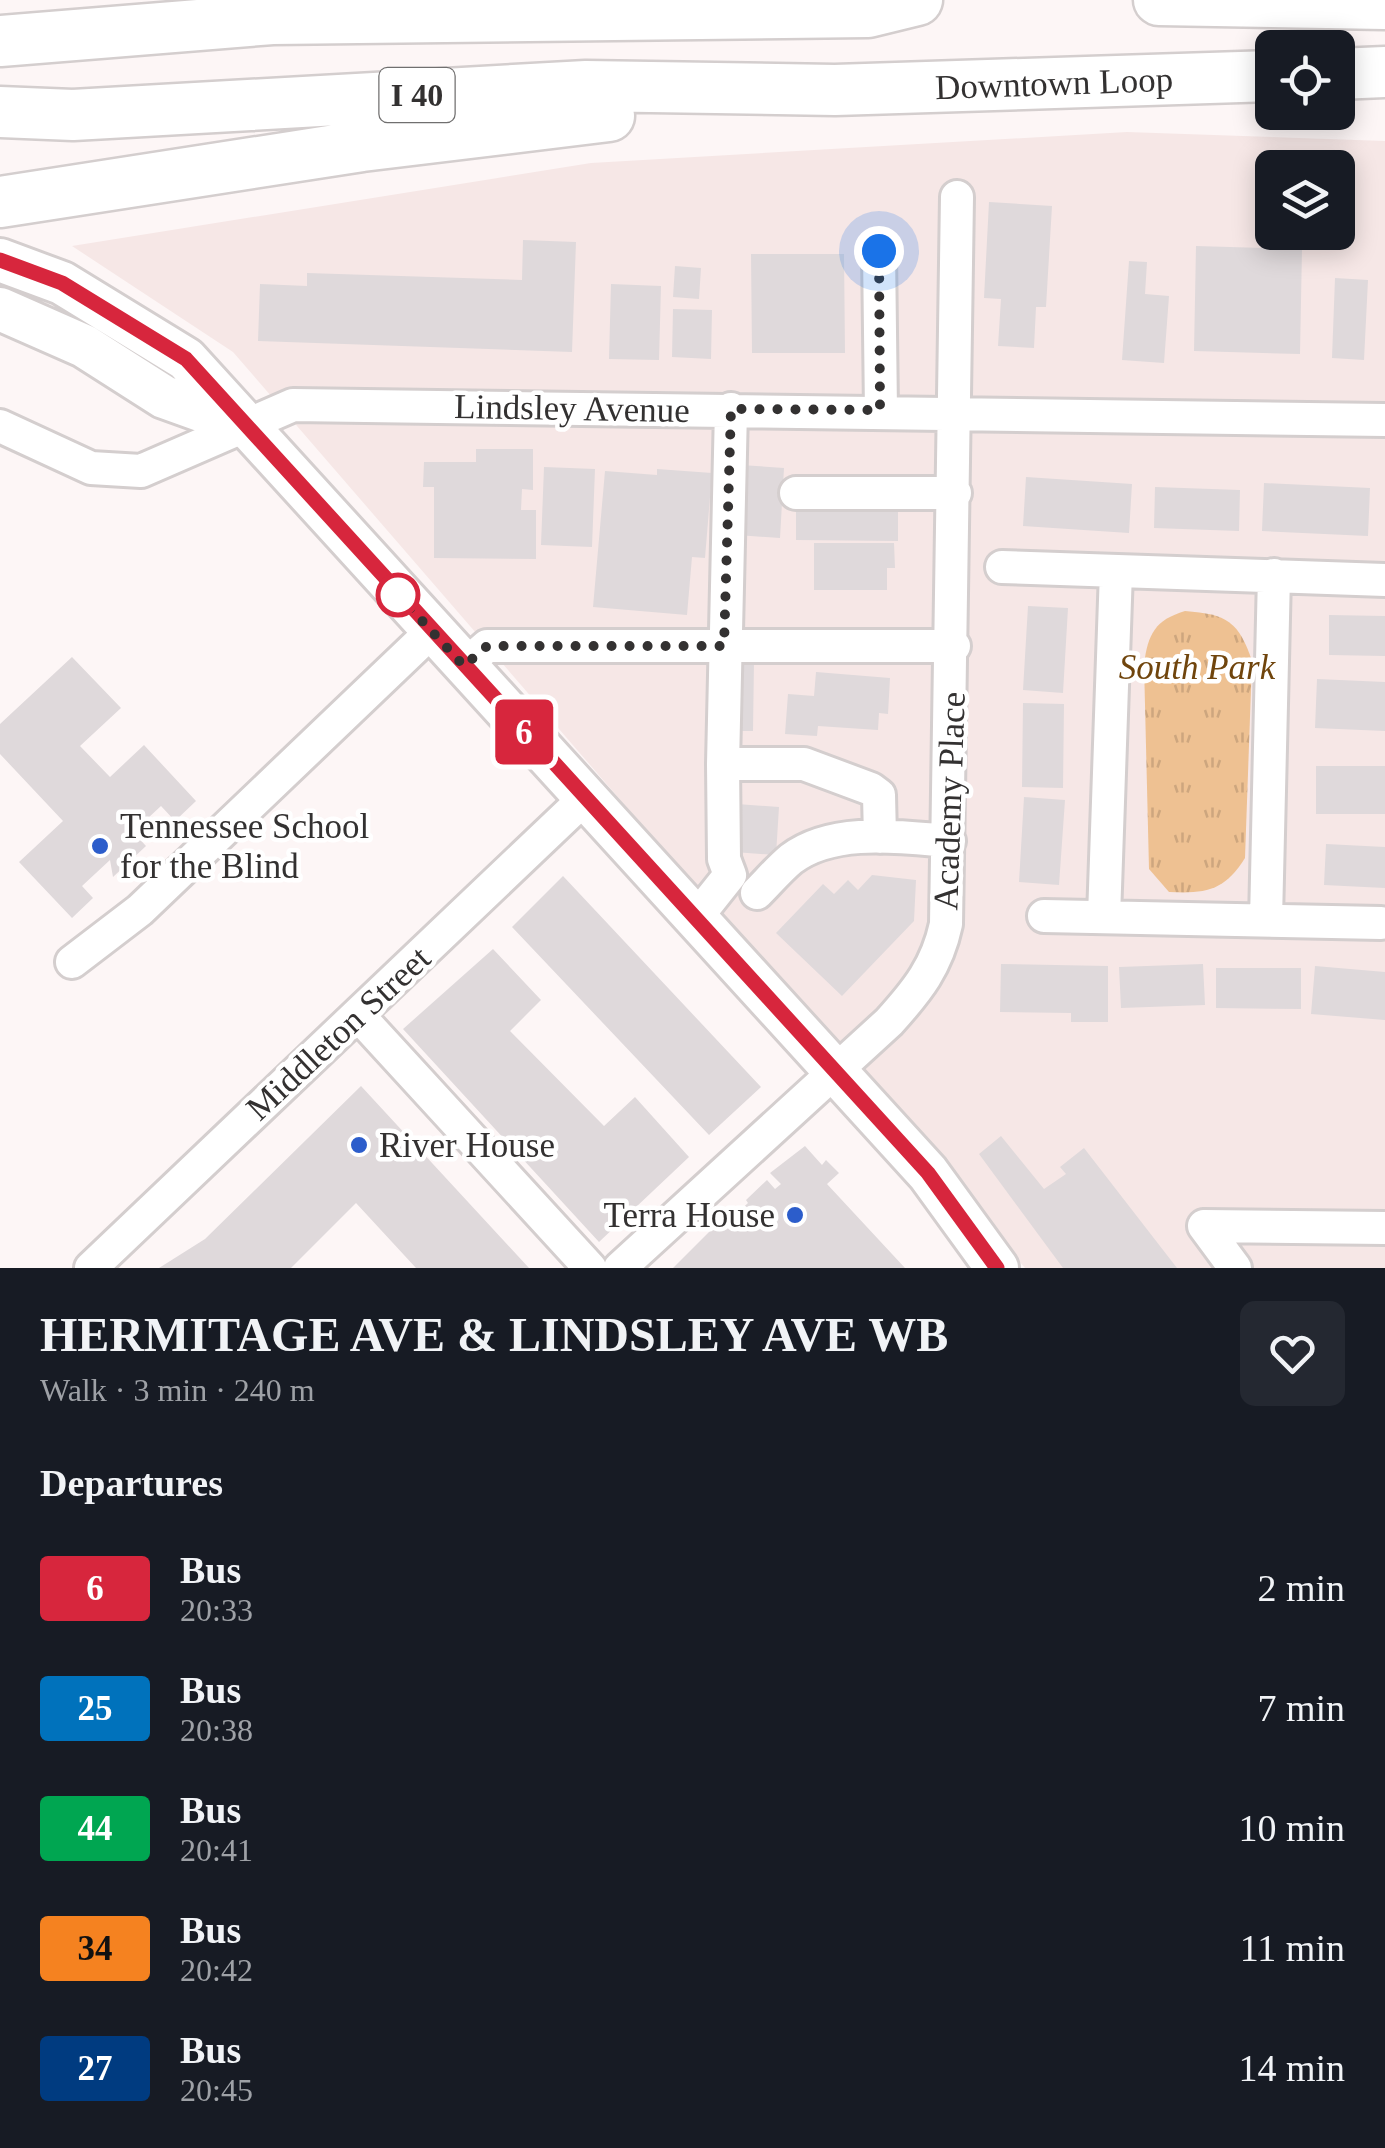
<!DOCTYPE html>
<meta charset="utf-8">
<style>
body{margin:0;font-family:Georgia,serif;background:#242831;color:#f1f3f6;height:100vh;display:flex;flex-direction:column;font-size:38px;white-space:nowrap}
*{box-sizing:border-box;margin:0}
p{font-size:32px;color:#9ea1a6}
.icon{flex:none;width:55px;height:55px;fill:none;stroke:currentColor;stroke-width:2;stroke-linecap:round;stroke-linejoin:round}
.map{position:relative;height:1268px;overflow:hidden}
.sheet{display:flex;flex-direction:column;background:#171b24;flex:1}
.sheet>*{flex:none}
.badge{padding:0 20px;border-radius:8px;font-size:35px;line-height:65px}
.fabs{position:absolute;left:1255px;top:30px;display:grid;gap:20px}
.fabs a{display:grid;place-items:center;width:100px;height:100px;border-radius:15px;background:#171b24;box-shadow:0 5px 25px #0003;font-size:50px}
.you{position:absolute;width:50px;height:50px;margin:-25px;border:8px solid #fff;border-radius:50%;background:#1a73e8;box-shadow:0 0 0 15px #1a73e833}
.map>.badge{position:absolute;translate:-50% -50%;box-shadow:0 0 0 5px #fff}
h2{padding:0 40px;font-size:38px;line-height:90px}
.round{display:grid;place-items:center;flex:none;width:105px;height:105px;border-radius:15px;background:#242831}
.overview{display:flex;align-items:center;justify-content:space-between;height:170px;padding:0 40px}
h1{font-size:48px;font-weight:700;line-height:75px}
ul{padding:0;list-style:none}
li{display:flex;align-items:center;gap:30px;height:120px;padding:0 40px}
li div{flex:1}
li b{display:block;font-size:38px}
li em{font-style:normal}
li .badge{min-width:110px;font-weight:700;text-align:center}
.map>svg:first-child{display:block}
.built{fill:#f6e7e6;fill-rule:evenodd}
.park{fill:url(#park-tufts)}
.building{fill:#dfd9db}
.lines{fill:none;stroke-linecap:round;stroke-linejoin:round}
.minor-casing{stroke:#d4cece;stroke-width:38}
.major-casing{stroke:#d4cece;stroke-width:48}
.highway-casing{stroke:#d4cece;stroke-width:55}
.minor{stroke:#fff;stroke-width:32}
.major{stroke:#fff;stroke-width:42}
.highway{stroke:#fff;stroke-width:50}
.line-casing{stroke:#fff;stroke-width:22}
.line{stroke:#d7263d;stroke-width:15}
.walk{stroke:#333131;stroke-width:10;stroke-dasharray:0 18}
.stop-dot{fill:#fff;stroke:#d7263d;stroke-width:5}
.poi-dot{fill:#2c5dcb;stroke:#fff;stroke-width:4}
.labels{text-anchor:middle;stroke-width:9;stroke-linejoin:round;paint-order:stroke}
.shield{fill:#fff;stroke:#706f6f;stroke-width:2.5}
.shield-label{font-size:32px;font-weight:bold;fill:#333131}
.street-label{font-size:35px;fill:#333131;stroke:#fff}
.park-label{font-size:35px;font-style:italic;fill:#70450d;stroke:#fff}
.poi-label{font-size:35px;fill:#333131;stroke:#fff;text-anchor:start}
</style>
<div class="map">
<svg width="1385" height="1268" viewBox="0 0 1385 1268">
<defs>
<pattern id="park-tufts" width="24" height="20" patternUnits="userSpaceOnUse" patternTransform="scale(2.5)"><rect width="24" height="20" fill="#eec192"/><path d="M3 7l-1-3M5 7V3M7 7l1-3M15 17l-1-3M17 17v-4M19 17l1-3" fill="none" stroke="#cda67e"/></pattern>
</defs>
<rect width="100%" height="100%" fill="#fdf6f6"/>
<path class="built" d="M 1127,132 L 1385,141 L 1385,1268 L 1025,1268 L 233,352 L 72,246 L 591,163 ZM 1272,168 L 1338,168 L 1338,232 L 1272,232 Z"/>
<path class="park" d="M 1185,611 C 1227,614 1239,622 1252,661 L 1245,858 C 1225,890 1207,894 1169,892 L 1149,869 L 1144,664 C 1148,634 1155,620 1185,611 Z"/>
<path class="building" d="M 989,202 L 1052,206 L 1046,307 L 1036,307 L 1034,348 L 998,346 L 1001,299 L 984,298 Z
M 523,240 L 576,242 L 572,352 L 258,341 L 260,284 L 307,286 L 307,273 L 522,280 Z
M 1196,246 L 1302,249 L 1300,354 L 1194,351 Z
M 751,254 L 844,254 L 845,353 L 752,353 Z
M 1129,261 L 1147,262 L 1145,294 L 1169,296 L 1164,363 L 1122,360 Z
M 675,266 L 701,268 L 699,299 L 673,297 Z
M 1335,278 L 1368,280 L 1364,360 L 1332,358 Z
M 611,284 L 661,286 L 659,360 L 609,359 Z
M 673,309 L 712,310 L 711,359 L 672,357 Z
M 476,449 L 533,449 L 533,490 L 522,489 L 521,510 L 536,510 L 536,559 L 434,558 L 434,487 L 423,487 L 424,462 L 476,462 Z
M 741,465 L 784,468 L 780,538 L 737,535 Z
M 544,467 L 595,469 L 592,547 L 541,545 Z
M 657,469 L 712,473 L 705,558 L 692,557 L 687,615 L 593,607 L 605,471 L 657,475 Z
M 1026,477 L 1132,484 L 1129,533 L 1023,526 Z
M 1264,483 L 1370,488 L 1368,536 L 1262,531 Z
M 1155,487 L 1240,490 L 1239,531 L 1154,528 Z
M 796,503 L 898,504 L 898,541 L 796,540 Z
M 814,543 L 894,543 L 895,568 L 887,568 L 887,590 L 814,590 Z
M 1028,606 L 1068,608 L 1063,693 L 1023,690 Z
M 1329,615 L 1385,616 L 1385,656 L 1329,655 Z
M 72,657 L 121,708 L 80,746 L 110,777 L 144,745 L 196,801 L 175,821 L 161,806 L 133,832 L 146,846 L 113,877 L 110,860 L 82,886 L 93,898 L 72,918 L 19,862 L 63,821 L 0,754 L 0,724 Z
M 734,661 L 754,661 L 753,731 L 734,731 Z
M 816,672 L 890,678 L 888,714 L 879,713 L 878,730 L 818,726 L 817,736 L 785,734 L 788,694 L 814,696 Z
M 1317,679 L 1385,682 L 1385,731 L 1315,728 Z
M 1023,703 L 1064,704 L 1063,788 L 1022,787 Z
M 1316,766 L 1385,766 L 1385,814 L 1316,814 Z
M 1024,797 L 1065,800 L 1059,885 L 1019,882 Z
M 737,804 L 779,807 L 776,855 L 734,852 Z
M 1326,844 L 1385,847 L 1385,888 L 1324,885 Z
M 872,875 L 916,880 L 914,921 L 842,996 L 776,933 L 823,884 L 834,894 L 848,880 L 858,890 Z
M 563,876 L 761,1087 L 709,1135 L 512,927 Z
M 493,949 L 541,1000 L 510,1031 L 604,1126 L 635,1097 L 689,1157 L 599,1242 L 403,1029 Z
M 1001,964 L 1108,966 L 1108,1022 L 1071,1022 L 1071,1013 L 1000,1012 Z
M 1203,964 L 1205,1005 L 1121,1008 L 1119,967 Z
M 1315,966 L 1385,972 L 1385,1020 L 1311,1014 Z
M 1216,968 L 1301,968 L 1301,1009 L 1216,1008 Z
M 361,1086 L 529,1268 L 416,1268 L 356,1203 L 291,1268 L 159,1268 L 205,1239 Z
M 1001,1136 L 1044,1189 L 1066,1174 L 1060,1167 L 1084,1148 L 1177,1268 L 1063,1268 L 979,1154 Z
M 805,1146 L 822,1165 L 826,1160 L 839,1173 L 827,1184 L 905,1268 L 673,1268 L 714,1227 L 718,1231 L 748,1203 L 746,1200 L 767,1180 L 775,1189 L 781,1184 L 770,1173 Z"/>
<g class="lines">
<g class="minor-casing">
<path id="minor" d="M 879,251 L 881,411
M 0,426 L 91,468 L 141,471 L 293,405 L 1385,420
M 796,493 L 955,493
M 1002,567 L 1385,580
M 464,666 L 487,646 L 954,646
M 723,764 L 804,764 L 871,789 L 879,795 L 880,837
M 757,893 C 768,882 779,869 791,859 C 833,827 901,837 949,841
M 1044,916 L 1381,923
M 1104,917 L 1116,571
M 695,919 L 730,875 L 724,859 L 723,764 L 731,409
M 1266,920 L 1274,575
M 72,962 L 140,910 L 432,631
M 358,1015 L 590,1268
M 1204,1226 L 1385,1228
M 1204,1226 L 1235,1268
M 91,1268 L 585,798
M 620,1268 L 889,1022 C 918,990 937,966 946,924 L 957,197"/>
</g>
<g class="major-casing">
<path id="major" d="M 0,260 L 62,283 L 186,359 L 928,1173 L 997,1268
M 0,309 L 84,346 L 164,397 L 242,425"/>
</g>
<g class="highway-casing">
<path id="highway" d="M 1159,0 L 1385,4
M 0,41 L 272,19 L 868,12 L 917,0
M 1338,74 L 1385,72
M 0,112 L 73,115 L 586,86 L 835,90 L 1272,76
M 0,202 L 362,146 L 609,116"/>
</g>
<use href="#minor" class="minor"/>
<use href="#major" class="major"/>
<use href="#highway" class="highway"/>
</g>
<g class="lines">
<g class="line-casing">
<path id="line" d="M 0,260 L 62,283 L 186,359 L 928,1173 L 997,1268"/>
</g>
<use href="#line" class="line"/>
<path class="walk" d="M 398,595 L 464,666 L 487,646 L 724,646 L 731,409 L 880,410 L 879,251"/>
</g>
<circle class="stop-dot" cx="398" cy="595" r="20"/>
<g class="poi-dot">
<circle cx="100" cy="846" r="10"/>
<circle cx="359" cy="1145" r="10"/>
<circle cx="795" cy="1215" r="10"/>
</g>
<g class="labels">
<rect class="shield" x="379.5" y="68" width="75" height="54" rx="8"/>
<g class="shield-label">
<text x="417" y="106">I 40</text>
</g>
<g class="street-label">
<text transform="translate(1054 83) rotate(-2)" y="12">Downtown Loop</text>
<text transform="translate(572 408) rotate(1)" y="12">Lindsley Avenue</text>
<text transform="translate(949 801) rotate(-88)" y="12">Academy Place</text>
<text transform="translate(338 1033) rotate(-43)" y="12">Middleton Street</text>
</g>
<g class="park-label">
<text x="1197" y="679">South Park</text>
</g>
<g class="poi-label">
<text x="120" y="838">Tennessee School<tspan x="120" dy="40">for the Blind</tspan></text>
<text x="379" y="1157">River House</text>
<text x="775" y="1227" text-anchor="end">Terra House</text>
</g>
</g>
</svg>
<div class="fabs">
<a><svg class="icon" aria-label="locate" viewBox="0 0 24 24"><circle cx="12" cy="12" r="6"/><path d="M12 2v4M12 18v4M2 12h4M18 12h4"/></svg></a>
<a><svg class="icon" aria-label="layers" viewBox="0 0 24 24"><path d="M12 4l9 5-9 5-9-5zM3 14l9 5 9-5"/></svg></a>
</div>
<div class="you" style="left:879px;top:251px"></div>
<b class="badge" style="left:524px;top:732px;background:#d7263d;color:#fff">6</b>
</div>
<section class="sheet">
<div class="overview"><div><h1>HERMITAGE AVE &amp; LINDSLEY AVE WB</h1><p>Walk · 3 min · 240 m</p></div><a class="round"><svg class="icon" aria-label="heart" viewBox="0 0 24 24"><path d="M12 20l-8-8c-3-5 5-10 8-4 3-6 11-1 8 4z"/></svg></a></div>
<h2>Departures</h2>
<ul>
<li><span class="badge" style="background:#d7263d;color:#fff">6</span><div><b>Bus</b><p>20:33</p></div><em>2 min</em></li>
<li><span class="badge" style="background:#0072bc;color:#fff">25</span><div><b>Bus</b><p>20:38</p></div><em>7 min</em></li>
<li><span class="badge" style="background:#00a651;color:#fff">44</span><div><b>Bus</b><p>20:41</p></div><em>10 min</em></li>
<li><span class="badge" style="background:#f58220;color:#111">34</span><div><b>Bus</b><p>20:42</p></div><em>11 min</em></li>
<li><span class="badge" style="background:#003b80;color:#fff">27</span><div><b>Bus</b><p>20:45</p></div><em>14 min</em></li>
</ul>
</section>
